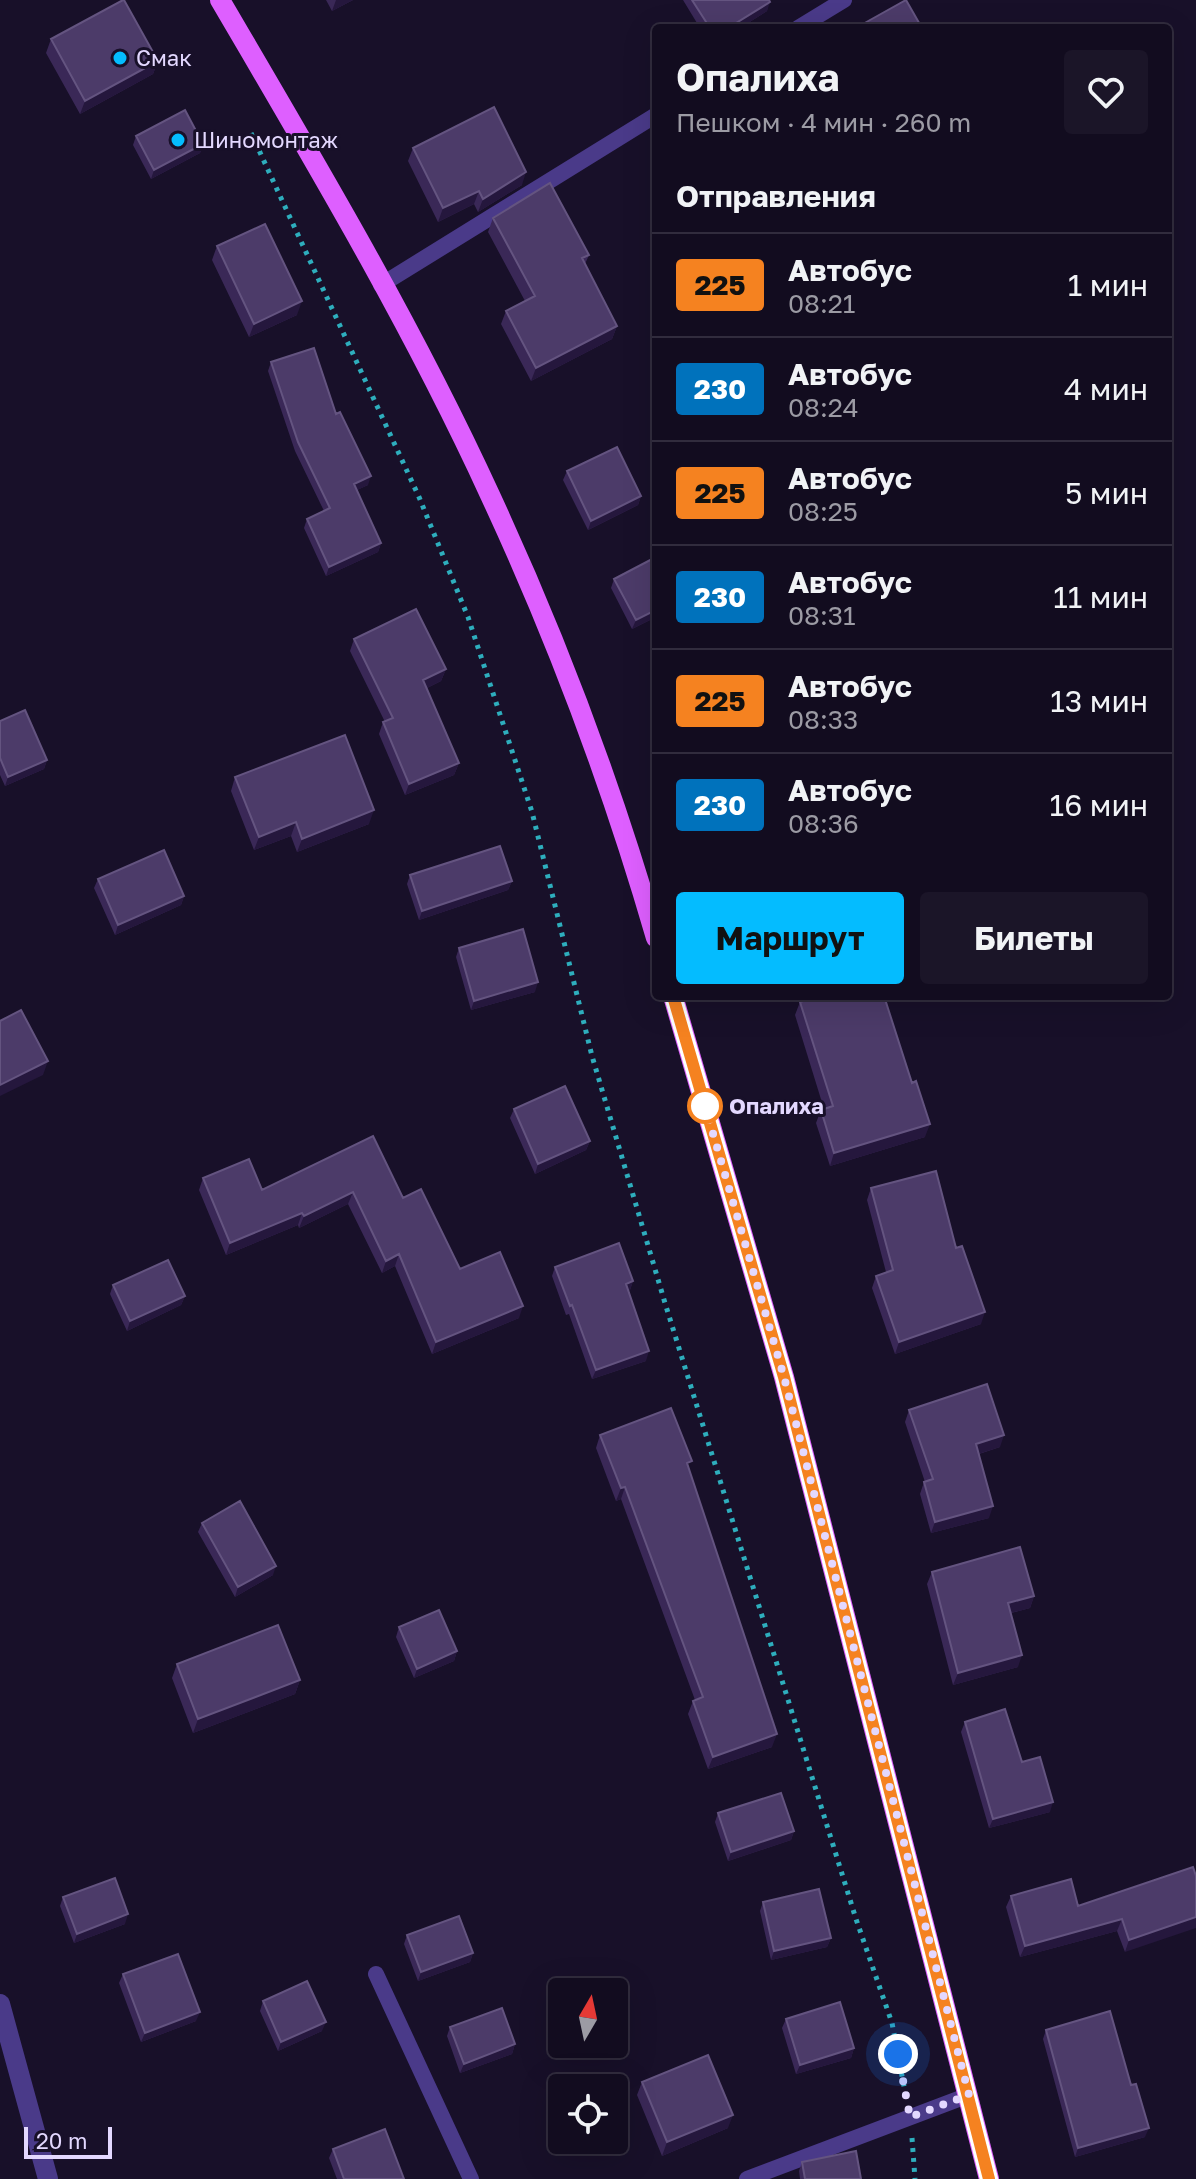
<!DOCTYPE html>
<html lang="ru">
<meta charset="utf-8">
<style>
body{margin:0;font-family:"Golos Text",sans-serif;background:#1b1528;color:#f1f3f6;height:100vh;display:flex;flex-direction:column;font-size:30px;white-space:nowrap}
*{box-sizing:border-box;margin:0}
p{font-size:26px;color:#9c9ba4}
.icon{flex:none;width:44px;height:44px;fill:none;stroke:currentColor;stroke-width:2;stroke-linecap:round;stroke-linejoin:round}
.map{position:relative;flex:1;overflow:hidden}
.side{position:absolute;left:652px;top:24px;width:520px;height:976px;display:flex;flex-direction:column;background:#120c1f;border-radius:8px;box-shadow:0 8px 32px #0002,0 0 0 2px #312c3d}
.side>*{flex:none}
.badge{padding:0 16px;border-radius:6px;font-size:28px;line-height:52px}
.needle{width:52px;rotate:9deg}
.controls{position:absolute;left:548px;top:1978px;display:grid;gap:16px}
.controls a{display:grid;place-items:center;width:80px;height:80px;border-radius:8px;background:#120c1f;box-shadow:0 8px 32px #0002,0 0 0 2px #312c3d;font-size:40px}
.scale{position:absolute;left:24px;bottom:20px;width:88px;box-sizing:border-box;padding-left:8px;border:4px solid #e3d8ff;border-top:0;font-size:22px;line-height:28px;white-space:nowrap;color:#e3d8ff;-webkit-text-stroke:6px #181029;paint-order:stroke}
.you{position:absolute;width:40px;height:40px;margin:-20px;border:6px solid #fff;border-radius:50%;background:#1a73e8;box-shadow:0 0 0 12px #1a73e833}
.map>.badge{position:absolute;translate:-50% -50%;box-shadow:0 0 0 4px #fff}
h2{padding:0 24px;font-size:30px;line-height:72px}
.round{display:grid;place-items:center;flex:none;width:84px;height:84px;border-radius:8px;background:#1b1528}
.overview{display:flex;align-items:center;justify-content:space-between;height:136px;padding:0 24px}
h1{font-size:38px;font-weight:700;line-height:60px}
.primary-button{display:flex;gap:16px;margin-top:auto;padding:16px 24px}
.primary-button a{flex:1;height:92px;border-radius:8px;background:#04bcff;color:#111;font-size:32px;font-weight:700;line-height:92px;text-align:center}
.primary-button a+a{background:#1b1528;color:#f1f3f6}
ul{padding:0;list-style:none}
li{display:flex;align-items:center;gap:24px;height:104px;padding:0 24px;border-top:2px solid #312c3d}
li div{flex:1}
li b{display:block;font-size:30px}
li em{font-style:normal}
li .badge{min-width:88px;font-weight:700;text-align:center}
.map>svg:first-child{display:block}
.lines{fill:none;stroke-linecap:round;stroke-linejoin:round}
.path{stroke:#2eaebd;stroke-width:5;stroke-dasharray:4 6;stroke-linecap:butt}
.service{stroke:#4a3a89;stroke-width:16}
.minor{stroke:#4a3a89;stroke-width:20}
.primary{stroke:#de5fff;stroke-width:20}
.wall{fill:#3a2857}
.shaded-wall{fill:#25173d}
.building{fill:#4c3b69;stroke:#645480;stroke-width:2}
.line-casing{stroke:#fff;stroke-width:18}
.line{stroke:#f58220;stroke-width:12}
.walk{stroke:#e3d8ff;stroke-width:8;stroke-dasharray:0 14.4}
.poi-dot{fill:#04bcff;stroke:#181029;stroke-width:3}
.stop-dot{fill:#fff;stroke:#f58220;stroke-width:4}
.labels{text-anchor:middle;stroke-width:6;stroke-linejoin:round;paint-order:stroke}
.poi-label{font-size:22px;fill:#e3d8ff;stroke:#181029;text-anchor:start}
.stop-label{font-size:22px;font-weight:bold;fill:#e3d8ff;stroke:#181029;text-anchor:start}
</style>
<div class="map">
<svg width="1196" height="2179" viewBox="0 0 1196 2179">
<rect width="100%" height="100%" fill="#181029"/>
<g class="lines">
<path class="path" d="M 251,133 L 419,497 L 468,617 L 532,812 L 592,1056 L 665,1303 L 856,1919 L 892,2023 L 906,2097
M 912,2138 L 915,2179"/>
<path class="service" d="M 798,28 L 844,0
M 381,285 L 656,115
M 376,1974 L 471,2179
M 747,2179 L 969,2095"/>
<path class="minor" d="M 0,2004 L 48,2179"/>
<path class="primary" d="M 220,0 C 315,162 412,325 490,495 C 557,639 612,786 656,938
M 673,996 L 784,1377 L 989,2179"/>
</g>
<path class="wall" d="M 326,0 L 353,0 L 332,11 Z
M 683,0 L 769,0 L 767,11 L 740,28 L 700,28 Z
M 51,39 L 158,61 L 153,74 L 80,114 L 46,53 Z
M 136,136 L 203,144 L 200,153 L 151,179 L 133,145 Z
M 413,148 L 522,185 L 478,212 L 474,204 L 438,222 L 408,161 Z
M 493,218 L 589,255 L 585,264 L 617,326 L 612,339 L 531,381 L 501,324 L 506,311 L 525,301 L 488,232 Z
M 217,246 L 297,315 L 249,337 L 212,260 Z
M 271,362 L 336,414 L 368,485 L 357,490 L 381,543 L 378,552 L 326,576 L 304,528 L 307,519 L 324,511 L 295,451 L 268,371 Z
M 567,471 L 641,496 L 638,505 L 588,530 L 563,480 Z
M 614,579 L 656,617 L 632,629 L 611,588 Z
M 354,639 L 446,669 L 441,681 L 427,688 L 459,763 L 454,775 L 405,795 L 379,734 L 383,722 L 385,722 L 350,651 Z
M 0,721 L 47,760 L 44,769 L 5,786 L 0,775 Z
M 235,777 L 369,824 L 297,852 L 291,836 L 254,850 L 231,791 Z
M 410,875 L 512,881 L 508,890 L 419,920 L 407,884 Z
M 98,879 L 184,896 L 181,905 L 115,935 L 94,888 Z
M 459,948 L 535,992 L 471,1010 L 456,957 Z
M 800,1002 L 925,1137 L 830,1166 L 816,1123 L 821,1110 L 824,1109 L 795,1015 Z
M 514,1109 L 590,1141 L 586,1150 L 535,1174 L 510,1118 Z
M 373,1136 L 403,1198 L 460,1269 L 519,1318 L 432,1354 L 395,1266 L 382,1273 L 348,1204 L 299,1228 L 298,1225 L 226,1255 L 199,1190 L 203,1178 L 262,1190 Z
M 871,1188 L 956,1248 L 981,1324 L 895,1354 L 872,1288 L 876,1276 L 886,1272 L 867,1200 Z
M 555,1267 L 633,1281 L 630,1290 L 628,1291 L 646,1361 L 592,1379 L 569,1314 L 566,1315 L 552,1276 Z
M 113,1285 L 185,1296 L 181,1305 L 127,1331 L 110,1294 Z
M 909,1410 L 1000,1447 L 979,1454 L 989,1518 L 931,1533 L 920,1494 L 924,1482 L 925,1482 L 905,1422 Z
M 600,1435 L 689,1469 L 772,1747 L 708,1769 L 688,1714 L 693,1701 L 695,1700 L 621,1499 L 616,1501 L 596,1448 Z
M 202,1523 L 273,1575 L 235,1597 L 198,1532 Z
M 932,1572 L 1034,1596 L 1030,1608 L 1011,1613 L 1018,1667 L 953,1685 L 927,1584 Z
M 399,1627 L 457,1651 L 454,1661 L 414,1678 L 396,1637 Z
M 177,1664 L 300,1680 L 295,1694 L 193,1733 L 172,1678 Z
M 965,1722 L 1022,1762 L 1050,1812 L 989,1828 L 961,1732 Z
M 718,1813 L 794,1831 L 791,1840 L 728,1861 L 715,1822 Z
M 1193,1867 L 1125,1952 L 1117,1931 L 1020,1957 L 1006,1907 L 1011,1896 L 1078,1906 Z
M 63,1897 L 125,1924 L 74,1943 L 60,1906 Z
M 763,1902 L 831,1938 L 827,1947 L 771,1960 L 760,1911 Z
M 407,1935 L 473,1953 L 470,1962 L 418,1981 L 404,1944 Z
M 123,1974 L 196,2021 L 141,2042 L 119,1983 Z
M 263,2001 L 322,2031 L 278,2051 L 260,2011 Z
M 786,2019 L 854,2048 L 851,2058 L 796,2074 L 782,2028 Z
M 450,2027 L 515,2044 L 512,2054 L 460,2073 L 447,2036 Z
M 1046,2030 L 1145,2137 L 1075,2157 L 1043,2039 Z
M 642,2082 L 728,2128 L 662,2156 L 637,2095 Z
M 333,2149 L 404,2179 L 337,2179 L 329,2158 Z
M 802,2162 L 861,2179 L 800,2179 L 799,2171 Z"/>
<path class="shaded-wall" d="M 336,0 L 353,0 L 332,11 Z
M 770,2 L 767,11 L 740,28 L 728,28 Z
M 158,61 L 153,74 L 80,114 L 85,101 Z
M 203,144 L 200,153 L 151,179 L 154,170 Z
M 526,172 L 522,185 L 478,212 L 483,199 Z
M 479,191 L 474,204 L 438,222 L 443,208 Z
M 302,301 L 297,315 L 249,337 L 254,324 Z
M 617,326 L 612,339 L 531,381 L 536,368 Z
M 371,476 L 368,485 L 351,493 L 354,484 Z
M 641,496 L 638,505 L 588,530 L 591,521 Z
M 381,543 L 378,552 L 326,576 L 329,567 Z
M 656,610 L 656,617 L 632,629 L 636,620 Z
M 446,669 L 441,681 L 419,692 L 423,680 Z
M 47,760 L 44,769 L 5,786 L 8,777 Z
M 459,763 L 454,775 L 405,795 L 409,784 Z
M 374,810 L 369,824 L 297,852 L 302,839 Z
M 296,822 L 291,836 L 254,850 L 259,837 Z
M 512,881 L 508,890 L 419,920 L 422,911 Z
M 184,896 L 181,905 L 115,935 L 118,925 Z
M 538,982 L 535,992 L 471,1010 L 474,1001 Z
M 48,1061 L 43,1075 L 0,1096 L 0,1085 Z
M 930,1124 L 925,1137 L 830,1166 L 834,1153 Z
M 590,1141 L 586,1150 L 535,1174 L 538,1164 Z
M 353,1192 L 348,1204 L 299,1228 L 304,1216 Z
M 302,1213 L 298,1225 L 226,1255 L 230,1243 Z
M 399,1254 L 395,1266 L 382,1273 L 386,1261 Z
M 633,1281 L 630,1290 L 622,1293 L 626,1284 Z
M 185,1296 L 181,1305 L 127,1331 L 130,1321 Z
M 523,1306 L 519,1318 L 432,1354 L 436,1342 Z
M 985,1312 L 981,1324 L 895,1354 L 899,1342 Z
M 649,1351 L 646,1361 L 592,1379 L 596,1370 Z
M 1004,1435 L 1000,1447 L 972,1456 L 976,1444 Z
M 625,1487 L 621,1499 L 616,1501 L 621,1488 Z
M 993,1506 L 989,1518 L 931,1533 L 935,1522 Z
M 276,1566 L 273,1575 L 235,1597 L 238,1587 Z
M 1034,1596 L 1030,1608 L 1003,1615 L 1008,1603 Z
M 457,1651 L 454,1661 L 414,1678 L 417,1669 Z
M 1022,1655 L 1018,1667 L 953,1685 L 958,1673 Z
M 300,1680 L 295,1694 L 193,1733 L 198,1719 Z
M 777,1734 L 772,1747 L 708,1769 L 713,1757 Z
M 1053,1802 L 1050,1812 L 989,1828 L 993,1819 Z
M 794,1831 L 791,1840 L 728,1861 L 731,1852 Z
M 128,1914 L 125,1924 L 74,1943 L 77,1934 Z
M 1196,1917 L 1196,1928 L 1125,1952 L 1129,1940 Z
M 1122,1919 L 1117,1931 L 1020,1957 L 1025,1946 Z
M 831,1938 L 827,1947 L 771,1960 L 774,1951 Z
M 473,1953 L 470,1962 L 418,1981 L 421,1972 Z
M 200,2012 L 196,2021 L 141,2042 L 145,2033 Z
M 326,2022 L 322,2031 L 278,2051 L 281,2042 Z
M 515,2044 L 512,2054 L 460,2073 L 464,2064 Z
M 854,2048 L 851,2058 L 796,2074 L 800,2065 Z
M 733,2115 L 728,2128 L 662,2156 L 667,2142 Z
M 1149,2128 L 1145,2137 L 1075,2157 L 1078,2148 Z"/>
<path class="building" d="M 123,0 L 124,0 L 158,61 L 85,101 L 51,39 Z
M 692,0 L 769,0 L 770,2 L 728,28 L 710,28 Z
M 906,0 L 922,28 L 866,28 L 863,24 Z
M 494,107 L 526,172 L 483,199 L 479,191 L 443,208 L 413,148 Z
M 185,110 L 203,144 L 154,170 L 136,136 Z
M 550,183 L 589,255 L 582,258 L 617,326 L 536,368 L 506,311 L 535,296 L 493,218 Z
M 265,224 L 302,301 L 254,324 L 217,246 Z
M 314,348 L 336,414 L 340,412 L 371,476 L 354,484 L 381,543 L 329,567 L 307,519 L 330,508 L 298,442 L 271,362 Z
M 617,447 L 641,496 L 591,521 L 567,471 Z
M 656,557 L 656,610 L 636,620 L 614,579 Z
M 416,609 L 446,669 L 423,680 L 459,763 L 409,784 L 383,722 L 393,718 L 354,639 Z
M 25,710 L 47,760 L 8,777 L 0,758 L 0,721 Z
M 345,735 L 374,810 L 302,839 L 296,822 L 259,837 L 235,777 Z
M 500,846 L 512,881 L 422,911 L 410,875 Z
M 164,850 L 184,896 L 118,925 L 98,879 Z
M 523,929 L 538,982 L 474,1001 L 459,948 Z
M 818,996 L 884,996 L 912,1083 L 916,1081 L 930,1124 L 834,1153 L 821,1110 L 833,1106 L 800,1002 Z
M 21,1010 L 48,1061 L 0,1085 L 0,1021 Z
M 565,1086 L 590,1141 L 538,1164 L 514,1109 Z
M 373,1136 L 403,1198 L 421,1189 L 460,1269 L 500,1252 L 523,1306 L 436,1342 L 399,1254 L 386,1261 L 353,1192 L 304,1216 L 302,1213 L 230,1243 L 203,1178 L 249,1159 L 262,1190 Z
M 936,1171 L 956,1248 L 962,1246 L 985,1312 L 899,1342 L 876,1276 L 893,1270 L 871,1188 Z
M 619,1243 L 633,1281 L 626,1284 L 649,1351 L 596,1370 L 572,1305 L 570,1306 L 555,1267 Z
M 168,1260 L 185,1296 L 130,1321 L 113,1285 Z
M 987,1384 L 1004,1435 L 976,1444 L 993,1506 L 935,1522 L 924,1482 L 933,1479 L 909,1410 Z
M 671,1408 L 692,1461 L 687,1463 L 777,1734 L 713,1757 L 693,1701 L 703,1697 L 625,1487 L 621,1488 L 600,1435 Z
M 240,1501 L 276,1566 L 238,1587 L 202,1523 Z
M 1020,1547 L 1034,1596 L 1008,1603 L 1022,1655 L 958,1673 L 932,1572 Z
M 439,1610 L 457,1651 L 417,1669 L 399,1627 Z
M 278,1625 L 300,1680 L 198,1719 L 177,1664 Z
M 1005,1709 L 1022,1762 L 1040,1757 L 1053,1802 L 993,1819 L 965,1722 Z
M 781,1793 L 794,1831 L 731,1852 L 718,1813 Z
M 1193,1867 L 1196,1876 L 1196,1917 L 1129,1940 L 1122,1919 L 1025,1946 L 1011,1896 L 1071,1879 L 1078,1906 Z
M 115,1878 L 128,1914 L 77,1934 L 63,1897 Z
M 819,1889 L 831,1938 L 774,1951 L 763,1902 Z
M 459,1916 L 473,1953 L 421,1972 L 407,1935 Z
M 178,1954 L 200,2012 L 145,2033 L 123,1974 Z
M 307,1981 L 326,2022 L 281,2042 L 263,2001 Z
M 840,2002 L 854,2048 L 800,2065 L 786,2019 Z
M 502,2008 L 515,2044 L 464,2064 L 450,2027 Z
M 1110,2011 L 1131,2085 L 1136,2084 L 1149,2128 L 1078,2148 L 1046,2030 Z
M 708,2055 L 733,2115 L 667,2142 L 642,2082 Z
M 385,2129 L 404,2179 L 344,2179 L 333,2149 Z
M 856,2151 L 861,2179 L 805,2179 L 802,2162 Z"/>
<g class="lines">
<g class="line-casing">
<path id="line" d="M 673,996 L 784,1377 L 989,2179"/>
</g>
<use href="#line" class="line"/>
<path class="walk" d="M 705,1106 L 784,1377 L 969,2095 L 910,2117 L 898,2054"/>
</g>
<g class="poi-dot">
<circle cx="120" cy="58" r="8"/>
<circle cx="178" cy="140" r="8"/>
</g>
<circle class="stop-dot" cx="705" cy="1106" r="16"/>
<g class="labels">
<g class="poi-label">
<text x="136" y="66">Смак</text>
<text x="194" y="148">Шиномонтаж</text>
</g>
<g class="stop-label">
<text x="729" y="1114">Опалиха</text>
</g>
</g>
</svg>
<div class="controls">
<a><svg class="needle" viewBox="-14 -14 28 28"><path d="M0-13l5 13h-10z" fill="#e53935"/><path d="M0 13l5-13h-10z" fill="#9c9ba4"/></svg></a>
<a><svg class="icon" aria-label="locate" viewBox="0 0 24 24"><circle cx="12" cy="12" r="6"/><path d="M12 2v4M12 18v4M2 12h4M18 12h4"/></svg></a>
</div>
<div class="scale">20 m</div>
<div class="you" style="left:898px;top:2054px"></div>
<section class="side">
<div class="overview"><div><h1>Опалиха</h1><p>Пешком · 4 мин · 260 m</p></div><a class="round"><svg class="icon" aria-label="heart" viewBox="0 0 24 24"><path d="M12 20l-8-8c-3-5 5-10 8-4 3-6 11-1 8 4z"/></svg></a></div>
<h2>Отправления</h2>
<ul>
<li><span class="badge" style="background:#f58220;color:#111">225</span><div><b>Автобус</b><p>08:21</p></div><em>1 мин</em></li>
<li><span class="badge" style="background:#0072bc;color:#fff">230</span><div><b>Автобус</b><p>08:24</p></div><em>4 мин</em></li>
<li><span class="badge" style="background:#f58220;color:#111">225</span><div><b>Автобус</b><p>08:25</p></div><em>5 мин</em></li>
<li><span class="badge" style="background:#0072bc;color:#fff">230</span><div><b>Автобус</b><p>08:31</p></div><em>11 мин</em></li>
<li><span class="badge" style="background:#f58220;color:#111">225</span><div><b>Автобус</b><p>08:33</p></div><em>13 мин</em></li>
<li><span class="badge" style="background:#0072bc;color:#fff">230</span><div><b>Автобус</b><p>08:36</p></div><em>16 мин</em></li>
</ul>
<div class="primary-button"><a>Маршрут</a><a>Билеты</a></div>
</section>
</div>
